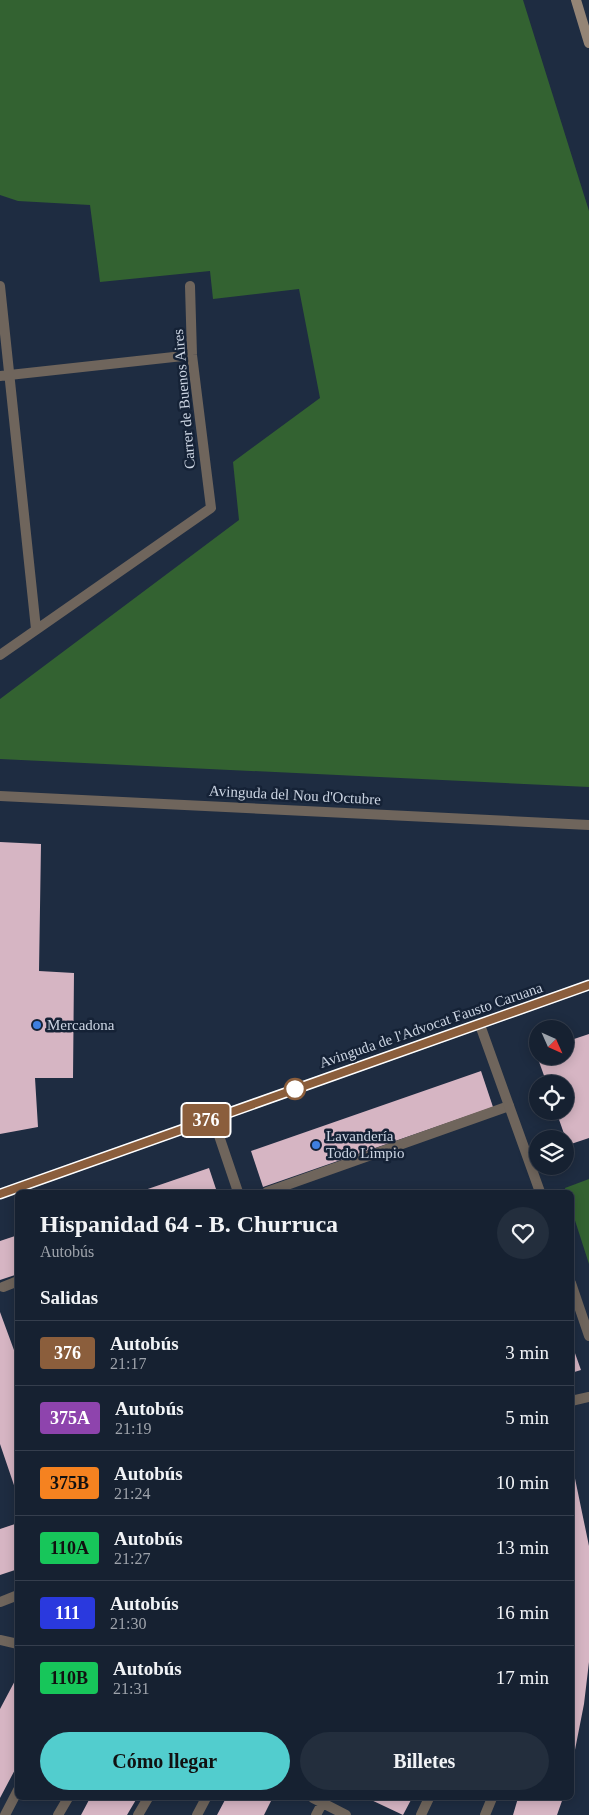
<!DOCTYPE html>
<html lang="es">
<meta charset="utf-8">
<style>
body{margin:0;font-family:Georgia,serif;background:#232e3d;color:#f1f3f6;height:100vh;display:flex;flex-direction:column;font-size:19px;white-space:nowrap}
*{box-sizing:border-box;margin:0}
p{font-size:16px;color:#9ea3ab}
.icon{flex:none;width:28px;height:28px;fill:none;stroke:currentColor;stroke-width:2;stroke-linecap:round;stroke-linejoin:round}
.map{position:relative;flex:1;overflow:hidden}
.details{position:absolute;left:15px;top:1190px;width:559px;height:610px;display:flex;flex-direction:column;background:#162131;border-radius:8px;box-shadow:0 2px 12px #0003,0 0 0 1px #353e4d}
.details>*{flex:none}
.badge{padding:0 10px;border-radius:4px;font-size:18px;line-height:32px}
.needle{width:32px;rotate:135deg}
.tools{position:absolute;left:529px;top:1020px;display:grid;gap:10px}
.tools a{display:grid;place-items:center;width:45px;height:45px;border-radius:50%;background:#162131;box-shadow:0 2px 12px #0003,0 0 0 1px #353e4d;font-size:25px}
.map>.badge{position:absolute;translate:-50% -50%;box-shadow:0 0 0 2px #fff}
h2{padding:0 25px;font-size:19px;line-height:45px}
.round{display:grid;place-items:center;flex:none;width:52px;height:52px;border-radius:26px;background:#232e3d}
.overview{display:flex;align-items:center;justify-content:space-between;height:85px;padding:0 25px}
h1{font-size:24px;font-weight:800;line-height:38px}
.cta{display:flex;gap:10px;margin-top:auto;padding:10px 25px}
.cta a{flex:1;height:58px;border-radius:30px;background:#52cdce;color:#111;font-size:20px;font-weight:800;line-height:58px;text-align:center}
.cta a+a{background:#232e3d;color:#f1f3f6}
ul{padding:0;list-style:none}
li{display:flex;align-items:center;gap:15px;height:65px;padding:0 25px;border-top:1px solid #353e4d}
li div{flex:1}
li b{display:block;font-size:19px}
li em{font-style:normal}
li .badge{min-width:55px;font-weight:700;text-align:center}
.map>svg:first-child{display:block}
.green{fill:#336231}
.building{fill:#d6b5c3}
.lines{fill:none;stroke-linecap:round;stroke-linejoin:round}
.service{stroke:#6f655c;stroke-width:10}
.pedestrian{stroke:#6f655c;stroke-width:10}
.minor{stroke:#6f655c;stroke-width:10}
.tertiary{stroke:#6f655c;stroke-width:10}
.secondary{stroke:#958576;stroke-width:10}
.line-casing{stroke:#fff;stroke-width:11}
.line{stroke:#8b5e3c;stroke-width:8}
.shop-dot{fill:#3f7fe0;stroke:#152236;stroke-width:2}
.stop-dot{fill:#fff;stroke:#8b5e3c;stroke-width:2.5}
.labels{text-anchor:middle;stroke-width:5;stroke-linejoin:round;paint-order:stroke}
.street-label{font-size:15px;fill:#cbd4e2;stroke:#152236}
.poi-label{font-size:15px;fill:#cbd4e2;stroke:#152236;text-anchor:start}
</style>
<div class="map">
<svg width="589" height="1815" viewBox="0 0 589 1815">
<rect width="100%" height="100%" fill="#1e2c41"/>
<path class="green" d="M 0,0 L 523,0 L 589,211 L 589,787 L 0,759 L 0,699 L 239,520 L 233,462 L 320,398 L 299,289 L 213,299 L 210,271 L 100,282 L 90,205 L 18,201 L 0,195 Z
M 589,1179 L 589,1264 L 571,1208 L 571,1192 L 566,1192 L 565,1188 Z"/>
<path class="building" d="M 0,842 L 41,844 L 39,971 L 74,973 L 73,1078 L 35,1078 L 38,1127 L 0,1134 Z
M 589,1034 L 589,1138 L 568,1145 L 556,1111 L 565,1111 L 565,1084 L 547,1084 L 537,1056 L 565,1056 L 565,1042 Z
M 481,1071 L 493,1107 L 263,1187 L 251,1151 Z
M 209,1168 L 217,1192 L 139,1192 Z
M 18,1235 L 18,1274 L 0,1280 L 0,1241 Z
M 0,1312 L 18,1361 L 17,1494 L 0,1444 Z
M 571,1342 L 581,1370 L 571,1373 Z
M 572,1464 L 589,1546 L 589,1662 L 584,1704 L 572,1765 Z
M 18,1523 L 18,1569 L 0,1575 L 0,1529 Z
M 18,1675 L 18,1764 L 0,1798 L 0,1709 Z
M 90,1798 L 137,1798 L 127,1815 L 81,1815 Z
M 226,1798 L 269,1798 L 272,1799 L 264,1815 L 217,1815 Z
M 367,1798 L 412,1798 L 403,1815 Z
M 518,1798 L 563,1798 L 557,1815 L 513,1815 Z"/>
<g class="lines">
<path class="service" d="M 267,1192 L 509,1106
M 3,1287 L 18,1281"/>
<path class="pedestrian" d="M 5,1815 L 18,1790
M 58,1815 L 68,1798
M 138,1815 L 148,1798
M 197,1815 L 206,1798
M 421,1815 L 429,1798
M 485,1815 L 492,1798"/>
<path class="minor" d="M 0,286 L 36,629
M 0,376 L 192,355
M 0,655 L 211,508 L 192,355 L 190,286
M 480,1025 L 540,1192
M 213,1118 L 238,1192
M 571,1283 L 589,1336
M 571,1401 L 589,1397
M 0,1602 L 18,1595
M 0,1640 L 18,1644
M 313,1798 L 346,1815
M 316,1815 L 325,1798"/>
<path class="tertiary" d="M 0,796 L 589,825
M 0,1194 L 589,985"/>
<path class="secondary" d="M 576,0 L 589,43"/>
</g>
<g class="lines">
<g class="line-casing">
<path id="line" d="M 0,1194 L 589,985"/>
</g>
<use href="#line" class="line"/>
</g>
<g class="shop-dot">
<circle cx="37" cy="1025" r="5"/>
<circle cx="316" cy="1145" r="5"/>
</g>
<circle class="stop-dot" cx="295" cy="1089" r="10"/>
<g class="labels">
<g class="street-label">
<text transform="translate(184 399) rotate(-95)" y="5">Carrer de Buenos Aires</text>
<text transform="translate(295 795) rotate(3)" y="5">Avinguda del Nou d'Octubre</text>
<text transform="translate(431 1025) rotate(-19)" y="5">Avinguda de l'Advocat Fausto Caruana</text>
</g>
<g class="poi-label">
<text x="47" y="1030">Mercadona</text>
<text x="326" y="1141">Lavandería<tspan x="326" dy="17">Todo Limpio</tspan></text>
</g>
</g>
</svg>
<div class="tools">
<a><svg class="needle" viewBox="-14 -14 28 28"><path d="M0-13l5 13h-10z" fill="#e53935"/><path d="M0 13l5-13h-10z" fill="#9ea3ab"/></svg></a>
<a><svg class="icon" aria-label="locate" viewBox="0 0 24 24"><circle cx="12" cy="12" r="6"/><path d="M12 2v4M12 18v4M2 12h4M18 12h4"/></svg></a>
<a><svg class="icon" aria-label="layers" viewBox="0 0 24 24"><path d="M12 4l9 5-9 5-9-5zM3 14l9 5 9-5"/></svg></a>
</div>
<b class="badge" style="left:206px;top:1120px;background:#8b5e3c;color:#fff">376</b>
<section class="details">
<div class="overview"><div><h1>Hispanidad 64 - B. Churruca</h1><p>Autobús</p></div><a class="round"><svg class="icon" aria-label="heart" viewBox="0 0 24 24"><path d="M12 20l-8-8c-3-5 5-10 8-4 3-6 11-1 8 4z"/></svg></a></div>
<h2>Salidas</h2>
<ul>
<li><span class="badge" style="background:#8b5e3c;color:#fff">376</span><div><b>Autobús</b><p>21:17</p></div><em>3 min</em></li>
<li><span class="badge" style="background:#8e44ad;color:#fff">375A</span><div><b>Autobús</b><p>21:19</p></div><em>5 min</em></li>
<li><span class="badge" style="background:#f58220;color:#111">375B</span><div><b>Autobús</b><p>21:24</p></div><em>10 min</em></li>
<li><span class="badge" style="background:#17c65a;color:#111">110A</span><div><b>Autobús</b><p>21:27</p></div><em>13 min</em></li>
<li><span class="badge" style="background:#2a39de;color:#fff">111</span><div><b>Autobús</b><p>21:30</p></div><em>16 min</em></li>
<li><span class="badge" style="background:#17c65a;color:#111">110B</span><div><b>Autobús</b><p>21:31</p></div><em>17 min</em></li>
</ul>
<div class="cta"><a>Cómo llegar</a><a>Billetes</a></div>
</section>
</div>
